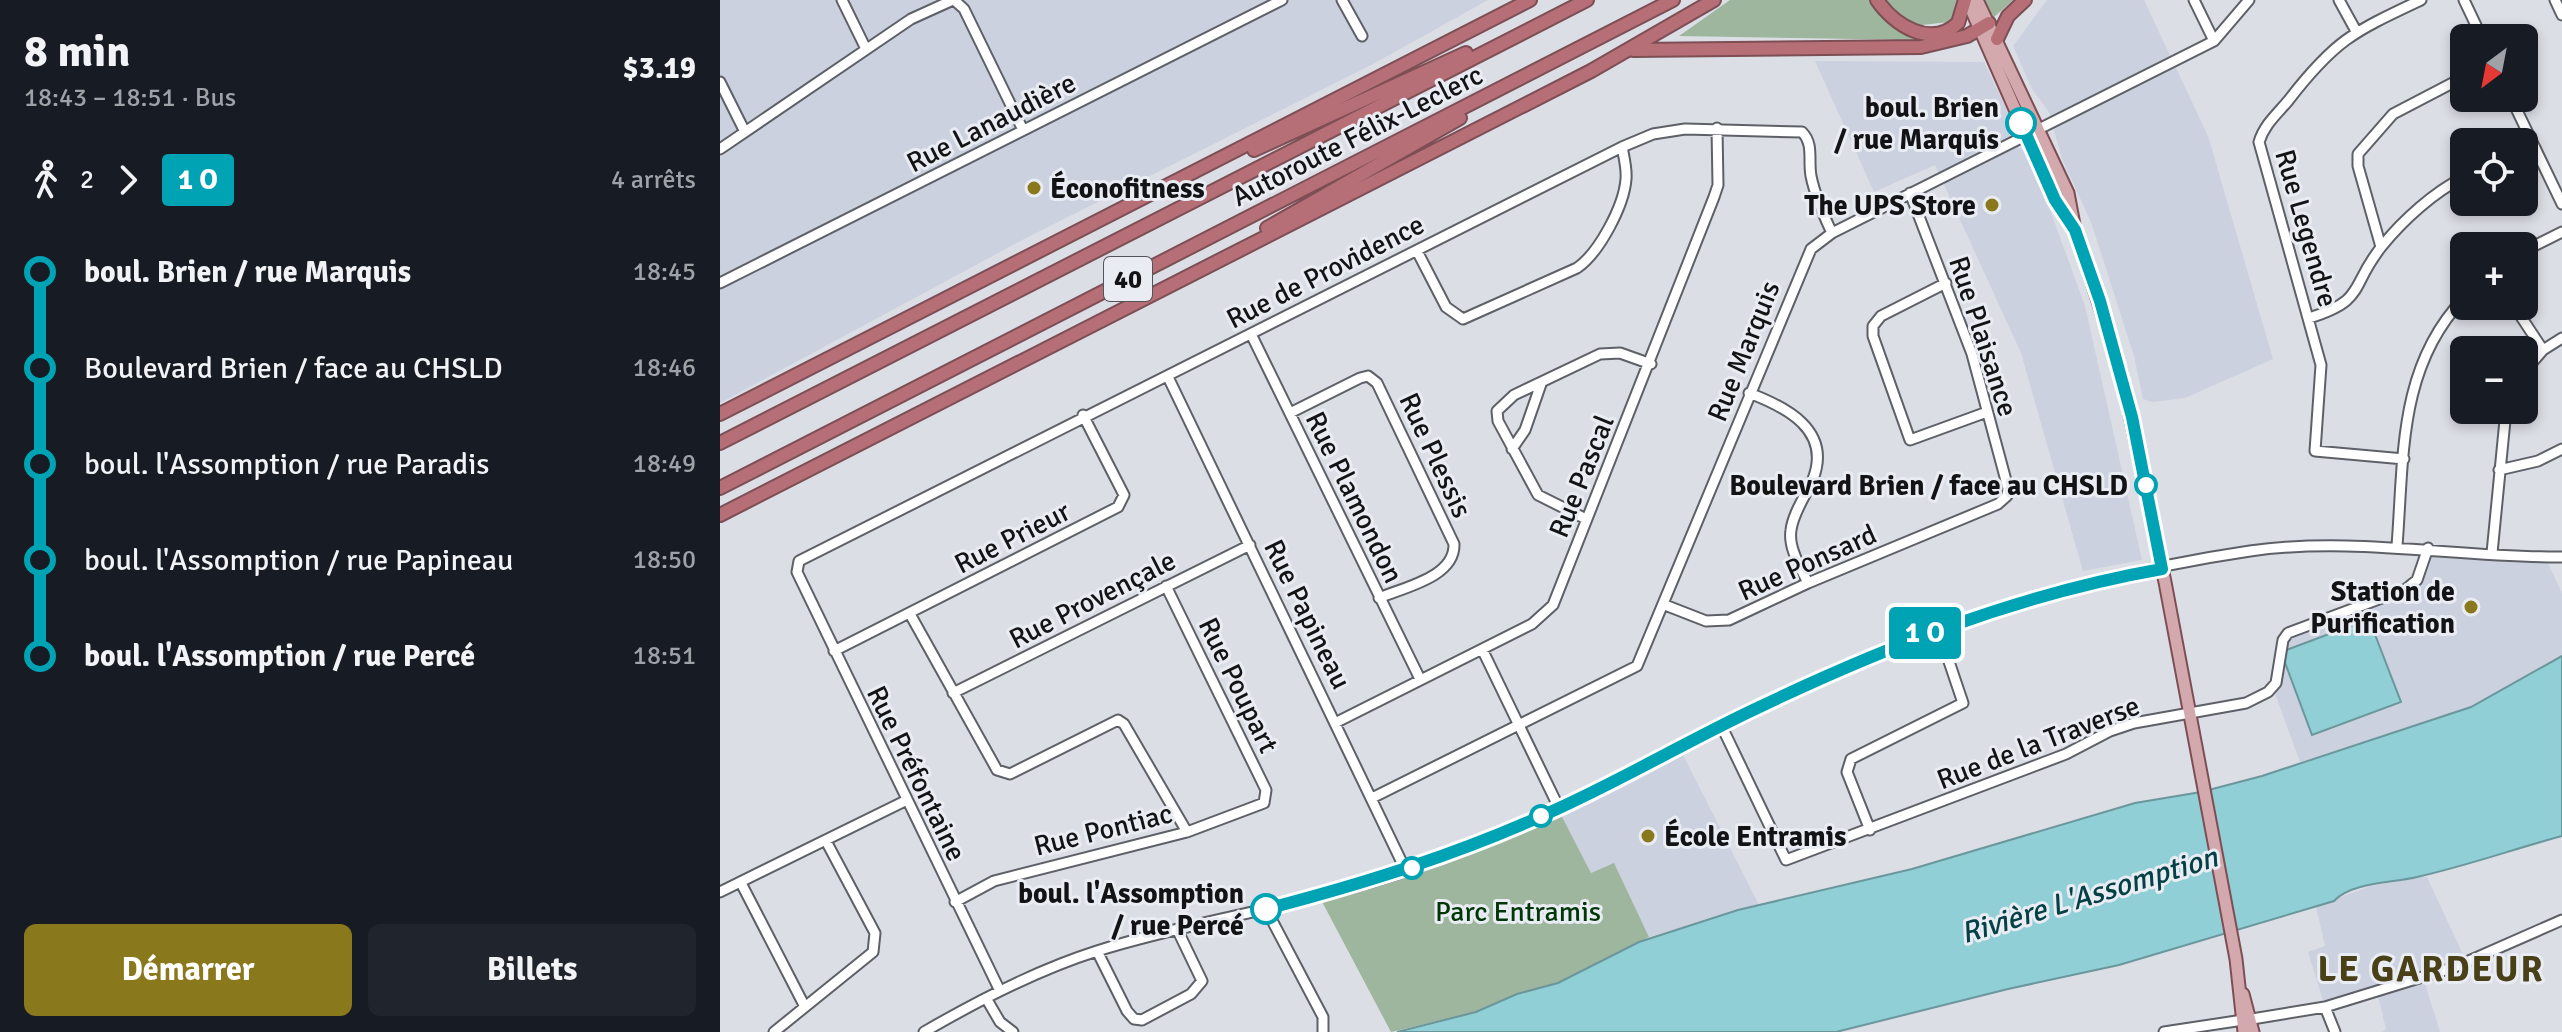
<!DOCTYPE html>
<html lang="fr">
<meta charset="utf-8">
<style>
body{margin:0;font-family:Signika,sans-serif;background:#20242c;color:#f1f3f6;height:100vh;display:flex;flex-direction:column;font-size:30px;white-space:nowrap}
*{box-sizing:border-box;margin:0}
p{font-size:26px;color:#9ea1a6}
.icon{flex:none;width:44px;height:44px;fill:none;stroke:currentColor;stroke-width:2;stroke-linecap:round;stroke-linejoin:round}
.map{position:relative;flex:1;overflow:hidden}
.sheet{display:flex;flex-direction:column;background:#171b24;width:720px}
.sheet>*{flex:none}
.badge{padding:0 16px;border-radius:6px;font-size:28px;line-height:52px}
.needle{width:52px;rotate:212deg}
.buttons{position:absolute;left:1730px;top:24px;display:grid;gap:16px}
.buttons a{display:grid;place-items:center;width:88px;height:88px;border-radius:12px;background:#171b24;box-shadow:0 4px 12px #0003;font-size:40px}
.map>.badge{position:absolute;translate:-50% -50%;box-shadow:0 0 0 4px #fff}
.legs{display:flex;align-items:center;gap:12px;height:88px;padding:0 24px;font-size:26px}
.legs p{margin-inline-start:auto}
.head{display:flex;align-items:center;justify-content:space-between;height:136px;padding:0 24px}
h1{font-size:44px;font-weight:700;line-height:60px}
.cta{display:flex;gap:16px;margin-top:auto;padding:16px 24px}
.cta a{flex:1;height:92px;border-radius:12px;background:#8a781c;color:#fff;font-size:32px;font-weight:700;line-height:92px;text-align:center}
.cta a+a{background:#20242c;color:#f1f3f6}
ul{padding:0 24px;list-style:none}
li{display:flex;align-items:center;gap:28px;height:96px;font-size:30px}
li i{display:grid;place-items:center;width:12px;height:100%;margin:0 10px;background:currentColor}
li i::after{content:'';width:20px;height:20px;margin:-10px;border:6px solid;border-radius:50%;background:#171b24}
li p{margin-inline-start:auto}
li:first-child i{background:linear-gradient(#0000 50%,currentColor 0)}
li:last-child i{background:linear-gradient(currentColor 50%,#0000 0)}
main{display:flex;flex:1;min-height:0}
.map>svg:first-child{display:block}
.built{fill:#ccd1df}
.green{fill:#9eb59e}
.water{fill:#90cfd6;stroke:#6a979c;stroke-width:2}
.lines{fill:none;stroke-linecap:round;stroke-linejoin:round}
.minor-casing{stroke:#5e6067;stroke-width:13}
.major-casing{stroke:#7d4f55;stroke-width:15}
.highway-casing{stroke:#7d4f55;stroke-width:16}
.minor{stroke:#fff;stroke-width:9}
.major{stroke:#d3a9ad;stroke-width:11}
.highway{stroke:#b66f77;stroke-width:12}
.line-1-casing{stroke:#fff;stroke-width:18}
.line-1{stroke:#00a3b4;stroke-width:12}
.stop-1-dot{fill:#fff;stroke:#00a3b4;stroke-width:4}
.poi-dot{fill:#8a781c;stroke:#e9ecf3;stroke-width:3}
.labels{text-anchor:middle;stroke-width:6;stroke-linejoin:round;paint-order:stroke}
.shield{fill:#e9ecf3;stroke:#535458;stroke-width:2}
.shield-label{font-size:26px;font-weight:bold;fill:#131316}
.stop-label{font-size:28px;font-weight:bold;fill:#131316;stroke:#e9ecf3;text-anchor:end}
.street-label{font-size:28px;fill:#131316;stroke:#e9ecf3}
.poi-label{font-size:28px;font-weight:bold;fill:#131316;stroke:#e9ecf3;text-anchor:start}
.park-label{font-size:28px;fill:#003706;stroke:#e9ecf3}
.water-label{font-size:30px;font-style:italic;fill:#044146;stroke:#e9ecf3}
.district-label{font-size:36px;font-weight:bold;letter-spacing:2px;fill:#494017;stroke:#e9ecf3}
</style>
<main>
<section class="sheet">
<div class="head"><div><h1>8 min</h1><p>18:43 – 18:51 · Bus</p></div><b>$3.19</b></div>
<div class="legs"><svg class="icon" aria-label="walk" viewBox="0 0 24 24"><circle cx="13" cy="4" r="2"/><path d="M13 8l-2 6 4 7M11 14l-3 7M7 12l3-4h3l4 4"/></svg>2<svg class="icon" aria-label="forward" viewBox="0 0 24 24"><path d="M9 5l7 7-7 7"/></svg><b class="badge" style="background:#00a3b4;color:#fff">1 O</b><p>4 arrêts</p></div>
<ul>
<li><i style="color:#00a3b4"></i><b>boul. Brien / rue Marquis</b><p>18:45</p></li>
<li><i style="color:#00a3b4"></i><span>Boulevard Brien / face au CHSLD</span><p>18:46</p></li>
<li><i style="color:#00a3b4"></i><span>boul. l'Assomption / rue Paradis</span><p>18:49</p></li>
<li><i style="color:#00a3b4"></i><span>boul. l'Assomption / rue Papineau</span><p>18:50</p></li>
<li><i style="color:#00a3b4"></i><b>boul. l'Assomption / rue Percé</b><p>18:51</p></li>
</ul>
<div class="cta"><a>Démarrer</a><a>Billets</a></div>
</section>
<div class="map">
<svg width="1842" height="1032" viewBox="0 0 1842 1032">
<rect width="100%" height="100%" fill="#dcdee6"/>
<path class="built" d="M 0,0 L 768,0 L 655,63 L 306,238 L 0,403 Z
M 1327,0 L 1424,0 L 1488,136 L 1553,359 L 1465,398 L 1433,402 L 1423,399 L 1414,356 L 1371,222 L 1342,159 L 1329,112 L 1312,89 L 1293,46 Z
M 1095,61 L 1264,62 L 1294,125 L 1290,130 L 1298,148 L 1306,151 L 1321,185 L 1365,306 L 1422,560 L 1363,571 L 1301,353 L 1215,165 L 1154,192 Z
M 1708,548 L 1825,557 L 1842,593 L 1842,656 L 1751,707 L 1580,762 L 1554,691 L 1568,633 L 1698,580 Z
M 960,749 L 1039,905 L 929,937 L 894,864 L 871,873 L 838,809 Z
M 1697,877 L 1707,877 L 1747,963 L 1703,977 L 1720,1032 L 1662,1032 L 1666,1029 L 1657,992 L 1605,1007 L 1588,952 L 1605,946 L 1596,906 L 1651,886 Z"/>
<path class="green" d="M 1010,0 L 1250,0 L 1229,22 L 1202,25 L 1199,40 L 959,36 Z
M 1264,0 L 1293,0 L 1273,18 Z
M 838,809 L 871,873 L 894,863 L 929,937 L 838,983 L 797,994 L 756,1012 L 671,1032 L 599,896 L 700,866 Z"/>
<path class="water" d="M 1649,619 L 1681,702 L 1592,735 L 1561,652 Z
M 1842,656 L 1842,836 C 1794,849 1746,866 1697,877 C 1673,883 1632,882 1614,901 L 1399,965 L 1288,989 L 1116,1032 L 677,1032 L 756,1012 L 797,994 L 838,983 L 919,942 L 1018,910 L 1192,869 L 1415,803 L 1481,792 L 1542,776 L 1751,707 Z"/>
<g class="lines">
<g class="minor-casing">
<path id="minor" d="M 122,0 L 146,49
M 234,0 L 244,9 L 303,130
M 622,0 L 642,36
M 1474,0 L 1494,41
M 1619,0 L 1636,31
M 1744,0 L 1762,38
M 1835,0 L 1842,15
M 0,82 L 25,132
M 1791,98 L 1842,204
M 0,149 L 191,19 L 233,0
M 1661,247 L 1638,166 L 1638,154 L 1673,114 L 1744,77
M 697,251 L 726,307 L 743,319 L 857,268 C 879,253 904,206 906,179 C 907,169 904,157 902,147
M 1804,251 L 1842,232
M 0,283 L 562,0
M 1226,283 L 1161,316 L 1153,326 L 1153,336 L 1190,440 L 1267,412
M 1794,306 L 1823,350
M 1589,318 C 1647,300 1629,287 1662,246 C 1683,220 1714,192 1744,177
M 531,334 L 700,679
M 1804,372 L 1823,350 L 1842,338
M 448,377 L 686,871
M 1029,393 C 1066,407 1112,430 1093,479 C 1086,495 1073,513 1071,530 C 1068,548 1081,568 1088,583
M 570,413 L 640,378 L 648,376 L 657,383 L 734,544 C 735,577 685,587 659,598
M 792,449 L 805,430 L 821,384
M 1684,459 L 1595,451 L 1601,365 L 1539,142 C 1544,125 1557,114 1568,101 C 1615,40 1633,32 1701,0
M 1779,470 L 1818,461 L 1842,449
M 866,519 L 818,495 L 778,421 L 777,411 L 794,395 L 880,354 L 900,353 L 931,364
M 1677,546 C 1684,456 1678,367 1744,298
M 1772,553 L 1786,410
M 945,605 L 986,621 L 1009,620 L 1088,583 L 1278,504 L 1287,496 L 1288,488 L 1252,354 L 1190,193
M 190,614 L 277,770 L 290,774 L 398,720 L 404,724 L 467,832
M 762,649 L 839,808
M 114,651 L 398,507 L 404,495 L 363,415
M 233,693 L 530,545
M 615,723 L 812,624 L 833,605 L 994,197 L 998,185 L 997,128
M 1002,727 L 1066,860 L 1346,754 L 1390,731 L 1414,723 L 1526,703 L 1548,692 L 1556,683 L 1563,640 L 1568,633 L 1686,589 L 1697,580 L 1708,548
M 652,798 L 917,666 L 1091,249 L 1112,233 L 1494,41 L 1529,0
M 1150,830 L 1127,772 L 1131,759 L 1243,703 L 1218,629
M 21,883 L 84,1005
M 0,892 L 185,801
M 235,902 L 274,881 L 467,832 L 544,803 L 546,790 L 446,586
M 546,909 L 603,1017 L 603,1032
M 377,951 L 407,1011 L 414,1019 L 422,1020 L 471,994 L 482,981 L 457,929
M 280,991 L 77,572 L 79,561 L 902,147 L 933,134 L 965,129 L 1082,132 C 1094,144 1088,160 1091,176 C 1095,196 1103,214 1112,233
M 266,998 L 280,1022 L 293,1032
M 1605,1007 L 1615,1032
M 1532,1019 L 1605,1007 L 1735,967 L 1842,920
M 54,1032 L 153,952 L 155,933 L 106,841
M 204,1032 C 259,1000 317,970 377,951 C 482,918 593,905 697,867 C 866,805 1019,709 1185,641 C 1288,600 1420,567 1530,551 C 1635,536 1737,558 1842,557
M 1444,1032 L 1523,1020"/>
</g>
<g class="major-casing">
<path id="major" d="M 1247,0 L 1335,200 L 1353,226
M 1257,0 L 1348,193 L 1355,230 L 1401,372 L 1445,582 L 1516,959 L 1524,1032
M 1523,994 L 1533,1032"/>
</g>
<g class="highway-casing">
<path id="highway" d="M 1157,0 C 1174,25 1211,49 1238,23 L 1245,0
M 1277,39 L 1288,16 L 1305,0
M 913,50 L 1201,47 L 1247,36 L 1269,23
M 534,150 L 746,53
M 547,228 L 740,118
M 0,414 L 810,0
M 0,443 L 867,0
M 0,488 L 953,0
M 0,515 L 871,71 L 994,0"/>
</g>
<use href="#minor" class="minor"/>
<use href="#major" class="major"/>
<use href="#highway" class="highway"/>
</g>
<g class="lines">
<g class="line-1-casing">
<path id="line-1" d="M 546,909 C 646,883 742,853 837,809 C 903,779 966,742 1031,711 C 1162,648 1298,594 1442,569 L 1412,417 L 1380,301 L 1355,230 L 1335,200 L 1301,123"/>
</g>
<use href="#line-1" class="line-1"/>
</g>
<g class="stop-1-dot">
<circle cx="1301" cy="123" r="14"/>
<circle cx="1426" cy="485" r="10"/>
<circle cx="821" cy="816" r="10"/>
<circle cx="692" cy="868" r="10"/>
<circle cx="546" cy="909" r="14"/>
</g>
<g class="poi-dot">
<circle cx="314" cy="188" r="8"/>
<circle cx="1272" cy="205" r="8"/>
<circle cx="1751" cy="607" r="8"/>
<circle cx="928" cy="836" r="8"/>
</g>
<g class="labels">
<rect class="shield" x="384" y="257" width="48" height="44" rx="6"/>
<g class="shield-label">
<text x="408" y="288">40</text>
</g>
<g class="stop-label">
<text x="1279" y="117">boul. Brien<tspan x="1279" dy="32">/ rue Marquis</tspan></text>
<text x="1408" y="495">Boulevard Brien / face au CHSLD</text>
<text x="524" y="903">boul. l'Assomption<tspan x="524" dy="32">/ rue Percé</tspan></text>
</g>
<g class="street-label">
<text transform="translate(271 122) rotate(-27)" y="10">Rue Lanaudière</text>
<text transform="translate(637 135) rotate(-27)" y="10">Autoroute Félix-Leclerc</text>
<text transform="translate(1587 228) rotate(74)" y="10">Rue Legendre</text>
<text transform="translate(605 271) rotate(-27)" y="10">Rue de Providence</text>
<text transform="translate(1264 336) rotate(72)" y="10">Rue Plaisance</text>
<text transform="translate(1023 351) rotate(-68)" y="10">Rue Marquis</text>
<text transform="translate(716 455) rotate(65)" y="10">Rue Plessis</text>
<text transform="translate(861 476) rotate(-68)" y="10">Rue Pascal</text>
<text transform="translate(635 497) rotate(64)" y="10">Rue Plamondon</text>
<text transform="translate(292 537) rotate(-27)" y="10">Rue Prieur</text>
<text transform="translate(1087 562) rotate(-24)" y="10">Rue Ponsard</text>
<text transform="translate(372 599) rotate(-27)" y="10">Rue Provençale</text>
<text transform="translate(588 614) rotate(64)" y="10">Rue Papineau</text>
<text transform="translate(519 685) rotate(64)" y="10">Rue Poupart</text>
<text transform="translate(1318 742) rotate(-21)" y="10">Rue de la Traverse</text>
<text transform="translate(197 773) rotate(64)" y="10">Rue Préfontaine</text>
<text transform="translate(383 829) rotate(-14)" y="10">Rue Pontiac</text>
</g>
<g class="poi-label">
<text x="330" y="198">Éconofitness</text>
<text x="1256" y="215" text-anchor="end">The UPS Store</text>
<text x="1735" y="601" text-anchor="end">Station de<tspan x="1735" dy="32">Purification</tspan></text>
<text x="944" y="846">École Entramis</text>
</g>
<g class="park-label">
<text x="798" y="921">Parc Entramis</text>
</g>
<g class="water-label">
<text transform="translate(1369 895) rotate(-17)" y="10">Rivière L'Assomption</text>
</g>
<g class="district-label">
<text x="1711" y="981">LE GARDEUR</text>
</g>
</g>
</svg>
<div class="buttons">
<a><svg class="needle" viewBox="-14 -14 28 28"><path d="M0-13l5 13h-10z" fill="#e53935"/><path d="M0 13l5-13h-10z" fill="#9ea1a6"/></svg></a>
<a><svg class="icon" aria-label="locate" viewBox="0 0 24 24"><circle cx="12" cy="12" r="6"/><path d="M12 2v4M12 18v4M2 12h4M18 12h4"/></svg></a>
<a>+</a>
<a>−</a>
</div>
<b class="badge" style="left:1205px;top:633px;background:#00a3b4;color:#fff">1 O</b>
</div>
</main>
